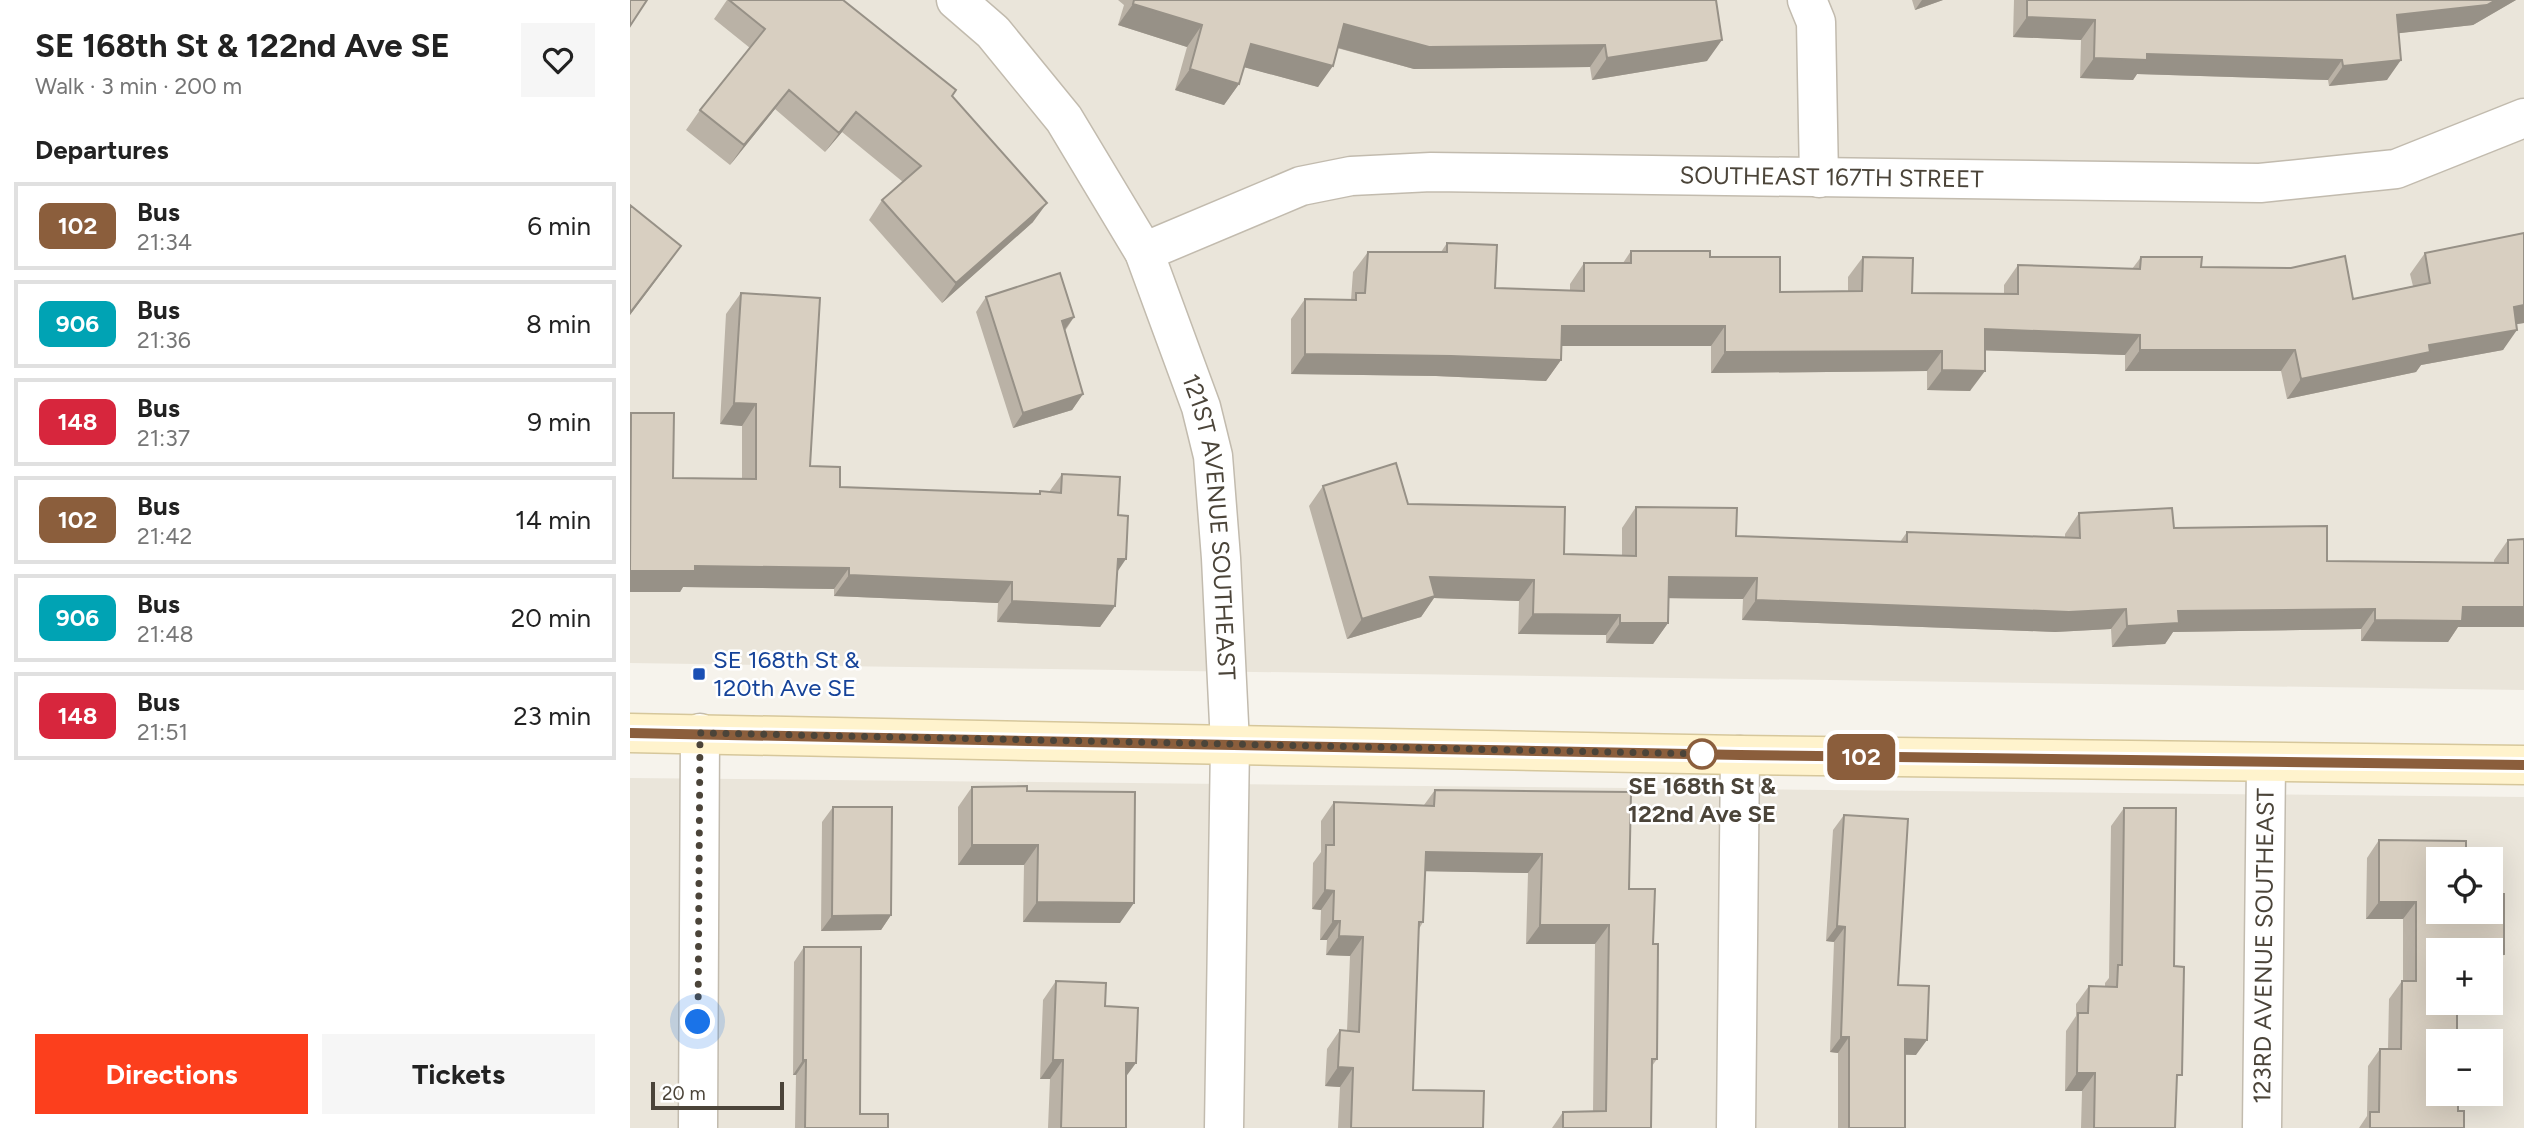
<!DOCTYPE html>
<meta charset="utf-8">
<style>
body{margin:0;font-family:Figtree,sans-serif;background:#f6f6f6;color:#222;height:100vh;display:flex;flex-direction:column;font-size:26px;white-space:nowrap}
*{box-sizing:border-box;margin:0}
p{font-size:23px;color:#767676}
.icon{flex:none;width:38px;height:38px;fill:none;stroke:currentColor;stroke-width:2;stroke-linecap:round;stroke-linejoin:round}
.map{position:relative;flex:1;overflow:hidden}
.side{display:flex;flex-direction:column;background:#fff;width:630px}
.side>*{flex:none}
.badge{padding:0 14px;border-radius:10px;font-size:24px;line-height:46px}
.tools{position:absolute;left:1796px;top:847px;display:grid;gap:14px}
.tools a{display:grid;place-items:center;width:77px;height:77px;border-radius:0px;background:#fff;box-shadow:0 7px 28px #0002;font-size:35px}
.scale{position:absolute;left:21px;bottom:18px;width:133px;box-sizing:border-box;padding-left:7px;border:4px solid #4b4439;border-top:0;font-size:19px;line-height:24px;white-space:nowrap;color:#4b4439;-webkit-text-stroke:5px #fff;paint-order:stroke}
.you{position:absolute;width:35px;height:35px;margin:-18px;border:5px solid #fff;border-radius:50%;background:#1a73e8;box-shadow:0 0 0 10px #1a73e833}
.map>.badge{position:absolute;translate:-50% -50%;box-shadow:0 0 0 4px #fff}
h2{padding:0 35px;font-size:26px;line-height:63px}
.round{display:grid;place-items:center;flex:none;width:74px;height:74px;border-radius:0px;background:#f6f6f6}
.headline{display:flex;align-items:center;justify-content:space-between;height:119px;padding:0 35px}
h1{font-size:33px;font-weight:700;line-height:52px}
.button{display:flex;gap:14px;margin-top:auto;padding:14px 35px}
.button a{flex:1;height:80px;border-radius:0px;background:#fc3f1d;color:#fff;font-size:28px;font-weight:700;line-height:80px;text-align:center}
.button a+a{background:#f6f6f6;color:#222}
ul{padding:0;list-style:none}
li{display:flex;align-items:center;gap:21px;height:88px;margin:0 14px 10px;padding:0 21px;border:4px solid #e0e0e0;border-radius:0px}
li div{flex:1}
li b{display:block;font-size:26px}
li em{font-style:normal}
li .badge{min-width:77px;font-weight:700;text-align:center}
main{display:flex;flex:1;min-height:0}
.map>svg:first-child{display:block}
.residential{fill:#eae5da;fill-rule:evenodd}
.lines{fill:none;stroke-linecap:round;stroke-linejoin:round}
.street-casing{stroke:#c2bbae;stroke-width:41}
.secondary-casing{stroke:#d6c79b;stroke-width:41}
.street{stroke:#fff;stroke-width:38}
.secondary{stroke:#fff3cd;stroke-width:38}
.wall{fill:#bab2a6}
.shaded-wall{fill:#979187}
.building{fill:#d8cfc1;stroke:#979187;stroke-width:2}
.line-casing{stroke:#fff;stroke-width:16}
.line{stroke:#8b5e3c;stroke-width:10}
.walk{stroke:#4b4439;stroke-width:7;stroke-dasharray:0 12.6}
.transit-dot{fill:#1a4fb4;stroke:#fff;stroke-width:2.5}
.stop-dot{fill:#fff;stroke:#8b5e3c;stroke-width:3.5}
.labels{text-anchor:middle;stroke-width:5;stroke-linejoin:round;paint-order:stroke}
.street-label{font-size:24px;fill:#4b4439;stroke:#fff}
.transit-label{font-size:24px;fill:#164399;stroke:#fff;text-anchor:start}
.stop-label{font-size:24px;font-weight:bold;fill:#4b4439;stroke:#fff}
</style>
<main>
<section class="side">
<div class="headline"><div><h1>SE 168th St &amp; 122nd Ave SE</h1><p>Walk · 3 min · 200 m</p></div><a class="round"><svg class="icon" aria-label="heart" viewBox="0 0 24 24"><path d="M12 20l-8-8c-3-5 5-10 8-4 3-6 11-1 8 4z"/></svg></a></div>
<h2>Departures</h2>
<ul>
<li><span class="badge" style="background:#8b5e3c;color:#fff">102</span><div><b>Bus</b><p>21:34</p></div><em>6 min</em></li>
<li><span class="badge" style="background:#00a3b4;color:#fff">906</span><div><b>Bus</b><p>21:36</p></div><em>8 min</em></li>
<li><span class="badge" style="background:#d7263d;color:#fff">148</span><div><b>Bus</b><p>21:37</p></div><em>9 min</em></li>
<li><span class="badge" style="background:#8b5e3c;color:#fff">102</span><div><b>Bus</b><p>21:42</p></div><em>14 min</em></li>
<li><span class="badge" style="background:#00a3b4;color:#fff">906</span><div><b>Bus</b><p>21:48</p></div><em>20 min</em></li>
<li><span class="badge" style="background:#d7263d;color:#fff">148</span><div><b>Bus</b><p>21:51</p></div><em>23 min</em></li>
</ul>
<div class="button"><a>Directions</a><a>Tickets</a></div>
</section>
<div class="map">
<svg width="1894" height="1128" viewBox="0 0 1894 1128">
<rect width="100%" height="100%" fill="#f6f3ec"/>
<path class="residential" d="M 0,0 L 1894,0 L 1894,690 L 0,663 Z
M 0,778 L 1894,797 L 1894,1128 L 0,1128 ZM 1808,859 L 1860,859 L 1860,912 L 1808,912 ZM 1808,950 L 1860,950 L 1860,1003 L 1808,1003 ZM 1808,1041 L 1860,1041 L 1860,1094 L 1808,1094 Z"/>
<g class="lines">
<g class="street-casing">
<g id="street">
<path id="s1" d="M 326,0 L 363,32 L 434,119 L 514,252 L 571,407 L 583,456 L 591,558 L 600,744 L 594,1128"/>
<path d="M 1177,0 L 1186,22 L 1189,178"/>
<path id="s2" d="M 514,252 L 671,186 L 721,176 L 801,172 L 1630,183 L 1766,169 L 1894,118"/>
<path d="M 68,1128 L 70,733"/>
<path d="M 1106,1128 L 1110,755"/>
<path id="s3" d="M 1632,1128 L 1636,763"/>
</g>
</g>
<g class="secondary-casing">
<path id="secondary" d="M 0,733 L 1110,755 L 1894,765"/>
</g>
<use href="#street" class="street"/>
<use href="#secondary" class="secondary"/>
</g>
<path class="wall" d="M 97,0 L 213,0 L 322,96 L 403,222 L 312,303 L 239,220 L 252,200 L 273,182 L 212,132 L 195,152 L 145,109 L 100,165 L 56,130 L 70,110 L 120,48 L 84,19 Z
M 488,0 L 1086,0 L 1077,61 L 962,80 L 960,67 L 784,69 L 707,48 L 688,87 L 614,67 L 609,84 L 594,105 L 545,90 L 557,47 L 488,25 L 494,5 Z
M 1282,0 L 1313,0 L 1285,10 Z
M 1384,0 L 1886,0 L 1843,25 L 1769,33 L 1757,80 L 1699,86 L 1698,80 L 1507,74 L 1503,80 L 1450,78 L 1451,40 L 1383,37 Z
M 1894,233 L 1894,323 L 1886,324 L 1873,350 L 1791,365 L 1786,372 L 1657,399 L 1651,371 L 1495,371 L 1495,355 L 1355,350 L 1340,391 L 1297,390 L 1297,371 L 1081,373 L 1081,346 L 931,346 L 931,360 L 916,381 L 806,376 L 661,374 L 661,319 L 675,299 L 721,300 L 723,272 L 738,252 L 811,252 L 817,243 L 865,288 L 940,291 L 940,284 L 954,263 L 993,263 L 1001,251 L 1080,257 L 1150,292 L 1218,291 L 1218,277 L 1233,257 L 1282,293 L 1374,294 L 1374,285 L 1388,265 L 1502,269 L 1511,257 L 1571,267 L 1723,299 L 1783,286 L 1780,274 L 1795,253 Z
M 111,293 L 180,466 L 210,487 L 408,494 L 410,491 L 419,492 L 432,474 L 488,515 L 485,606 L 470,627 L 367,622 L 368,603 L 204,596 L 204,589 L 53,587 L 50,592 L 0,592 L 0,415 L 1,413 L 43,478 L 112,479 L 112,426 L 90,424 L 96,314 Z
M 356,297 L 444,317 L 435,331 L 453,394 L 442,410 L 383,428 L 346,312 Z
M 693,486 L 778,504 L 934,554 L 992,556 L 992,528 L 1006,507 L 1106,536 L 1270,542 L 1277,532 L 1435,537 L 1435,534 L 1449,513 L 1544,528 L 1697,561 L 1864,563 L 1864,560 L 1878,540 L 1894,627 L 1828,627 L 1818,642 L 1731,641 L 1731,629 L 1543,632 L 1535,644 L 1482,647 L 1481,629 L 1425,632 L 1112,620 L 1113,599 L 1038,598 L 1038,623 L 1023,644 L 976,643 L 976,635 L 888,634 L 889,601 L 804,598 L 791,617 L 717,639 L 679,506 Z
M 342,787 L 397,791 L 490,923 L 393,922 L 394,865 L 328,865 L 328,807 Z
M 805,790 L 999,889 L 1023,944 L 1027,1059 L 1022,1066 L 1021,1128 L 922,1128 L 933,1112 L 963,1111 L 965,944 L 896,944 L 898,873 L 795,871 L 793,922 L 789,929 L 783,1090 L 853,1128 L 708,1128 L 710,1087 L 695,1086 L 697,1049 L 710,1030 L 717,1031 L 720,956 L 696,955 L 697,940 L 690,940 L 691,910 L 682,909 L 683,863 L 691,852 L 691,821 L 704,802 L 794,805 Z
M 203,807 L 261,915 L 251,930 L 191,931 L 192,822 Z
M 1494,808 L 1544,966 L 1546,1083 L 1545,1128 L 1451,1128 L 1452,1091 L 1435,1091 L 1436,1031 L 1446,1016 L 1446,1004 L 1459,986 L 1475,986 L 1475,983 L 1479,978 L 1481,826 Z
M 1214,815 L 1268,985 L 1286,1055 L 1275,1055 L 1275,1128 L 1208,1128 L 1208,1053 L 1200,1052 L 1204,942 L 1196,941 L 1203,830 Z
M 1749,840 L 1808,859 L 1874,954 L 1862,971 L 1808,950 L 1828,1111 L 1834,1128 L 1729,1128 L 1737,1116 L 1738,1066 L 1750,1049 L 1758,1049 L 1759,999 L 1772,981 L 1773,981 L 1773,919 L 1736,919 L 1737,858 Z
M 174,947 L 230,1114 L 258,1128 L 165,1128 L 166,1075 L 163,1075 L 164,962 Z
M 426,981 L 475,1006 L 496,1077 L 496,1128 L 418,1128 L 420,1079 L 410,1079 L 413,1000 Z"/>
<path class="shaded-wall" d="M 1292,0 L 1313,0 L 1285,10 Z
M 1866,0 L 1886,0 L 1843,25 L 1753,35 L 1767,15 Z
M 503,4 L 572,25 L 557,47 L 488,25 Z
M 1397,17 L 1465,20 L 1451,40 L 1383,37 Z
M 714,24 L 975,45 L 960,67 L 784,69 L 698,45 Z
M 1092,40 L 1077,61 L 962,80 L 977,58 Z
M 621,44 L 703,66 L 688,87 L 606,65 Z
M 1517,54 L 1712,60 L 1698,80 L 1507,74 L 1503,80 L 1450,78 L 1464,58 Z
M 1771,60 L 1757,80 L 1699,86 L 1713,66 Z
M 560,69 L 609,84 L 594,105 L 545,90 Z
M 159,90 L 145,109 L 100,165 L 114,145 Z
M 226,112 L 212,132 L 195,152 L 209,133 Z
M 417,203 L 403,222 L 312,303 L 326,283 Z
M 51,246 L 36,267 L 0,315 L 0,313 Z
M 1894,305 L 1894,323 L 1869,327 L 1884,307 Z
M 444,317 L 433,332 L 432,321 Z
M 932,326 L 1095,326 L 1081,346 L 918,346 Z
M 1355,329 L 1510,335 L 1495,355 L 1341,350 Z
M 1887,330 L 1873,350 L 1791,365 L 1786,372 L 1657,399 L 1671,379 L 1799,345 Z
M 1510,350 L 1665,350 L 1651,371 L 1495,371 Z
M 1312,351 L 1297,371 L 1081,373 L 1095,352 Z
M 675,354 L 821,356 L 931,360 L 916,381 L 806,376 L 661,374 Z
M 1312,370 L 1355,371 L 1340,391 L 1297,390 Z
M 453,394 L 442,410 L 383,428 L 393,413 Z
M 104,403 L 126,404 L 112,426 L 90,424 Z
M 488,559 L 496,559 L 481,581 Z
M 65,566 L 219,568 L 204,589 L 53,587 L 50,592 L 0,592 L 0,571 Z
M 219,575 L 382,582 L 368,603 L 204,596 Z
M 800,577 L 904,580 L 889,601 L 804,598 L 791,617 L 717,639 L 732,619 Z
M 1039,577 L 1127,578 L 1113,599 L 1024,598 Z
M 1126,600 L 1496,609 L 1481,629 L 1425,632 L 1112,620 Z
M 382,601 L 485,606 L 470,627 L 367,622 Z
M 1833,607 L 1894,607 L 1894,627 L 1828,627 L 1818,642 L 1731,641 L 1745,620 Z
M 1745,609 L 1731,629 L 1543,632 L 1535,644 L 1482,647 L 1497,626 L 1548,611 Z
M 903,614 L 990,615 L 976,635 L 888,634 Z
M 990,623 L 1038,623 L 1023,644 L 976,643 Z
M 342,845 L 408,845 L 394,865 L 328,865 Z
M 796,852 L 912,854 L 898,873 L 783,871 Z
M 695,890 L 704,891 L 691,910 L 682,909 Z
M 407,902 L 504,903 L 490,923 L 393,922 Z
M 1749,902 L 1786,902 L 1773,919 L 1736,919 Z
M 261,915 L 251,930 L 191,931 L 202,916 Z
M 703,921 L 710,921 L 697,940 L 690,940 Z
M 910,925 L 979,925 L 965,944 L 896,944 Z
M 1207,926 L 1215,927 L 1204,942 L 1196,941 Z
M 709,936 L 733,937 L 720,956 L 696,955 Z
M 1860,953 L 1874,954 L 1862,971 L 1860,971 Z
M 1211,1037 L 1219,1037 L 1208,1053 L 1200,1052 Z
M 1275,1039 L 1297,1040 L 1286,1055 L 1264,1054 Z
M 173,1060 L 176,1060 L 166,1075 L 163,1075 Z
M 423,1060 L 433,1060 L 420,1079 L 410,1079 Z
M 496,1063 L 506,1063 L 492,1082 Z
M 708,1067 L 723,1068 L 710,1087 L 695,1086 Z
M 1447,1073 L 1465,1073 L 1452,1091 L 1435,1091 Z"/>
<path class="building" d="M 0,0 L 17,0 L 0,26 Z
M 99,0 L 213,0 L 326,90 L 322,96 L 417,203 L 326,283 L 252,200 L 291,166 L 226,112 L 209,133 L 159,90 L 114,145 L 70,110 L 135,29 Z
M 504,0 L 1086,0 L 1092,40 L 977,58 L 975,45 L 799,47 L 714,24 L 703,66 L 621,44 L 609,84 L 560,69 L 572,25 L 503,4 Z
M 1397,0 L 1866,0 L 1857,5 L 1767,15 L 1771,60 L 1713,66 L 1712,60 L 1517,54 L 1517,60 L 1464,58 L 1465,20 L 1397,17 Z
M 0,205 L 51,246 L 0,313 Z
M 1894,233 L 1894,305 L 1884,307 L 1887,330 L 1799,345 L 1800,352 L 1671,379 L 1665,350 L 1510,350 L 1510,335 L 1355,329 L 1355,371 L 1312,370 L 1312,351 L 1095,352 L 1095,326 L 932,326 L 931,360 L 821,356 L 675,354 L 675,299 L 726,300 L 726,293 L 735,293 L 738,252 L 817,252 L 817,243 L 867,245 L 865,288 L 954,291 L 954,263 L 1001,263 L 1001,251 L 1080,251 L 1080,257 L 1150,257 L 1150,292 L 1232,291 L 1233,257 L 1283,258 L 1282,293 L 1388,294 L 1388,265 L 1510,269 L 1511,257 L 1572,257 L 1571,267 L 1661,268 L 1715,256 L 1723,299 L 1800,283 L 1795,253 Z
M 430,273 L 444,317 L 432,321 L 453,394 L 393,413 L 356,297 Z
M 111,293 L 190,298 L 180,466 L 210,467 L 210,487 L 410,494 L 410,491 L 431,493 L 432,474 L 490,477 L 488,515 L 498,516 L 496,559 L 488,559 L 485,606 L 382,601 L 382,582 L 219,575 L 219,568 L 65,566 L 65,571 L 0,571 L 1,413 L 44,413 L 43,478 L 126,479 L 126,404 L 104,403 Z
M 766,463 L 778,504 L 935,507 L 934,554 L 1006,556 L 1006,507 L 1107,508 L 1106,536 L 1277,542 L 1277,532 L 1450,538 L 1449,513 L 1542,508 L 1544,528 L 1697,526 L 1697,561 L 1878,563 L 1878,540 L 1894,539 L 1894,607 L 1833,607 L 1832,621 L 1745,620 L 1745,609 L 1548,611 L 1549,623 L 1497,626 L 1496,609 L 1439,612 L 1126,600 L 1127,578 L 1039,577 L 1038,623 L 990,623 L 990,615 L 903,614 L 904,580 L 800,577 L 805,596 L 732,619 L 693,486 Z
M 397,786 L 397,791 L 505,792 L 504,903 L 407,902 L 408,845 L 342,845 L 342,787 Z
M 805,790 L 1001,792 L 999,889 L 1025,889 L 1023,944 L 1028,944 L 1027,1059 L 1022,1059 L 1021,1128 L 933,1128 L 933,1112 L 976,1111 L 979,925 L 910,925 L 912,854 L 796,852 L 793,922 L 789,922 L 783,1090 L 854,1091 L 853,1128 L 721,1128 L 723,1068 L 708,1067 L 710,1030 L 729,1032 L 733,937 L 709,936 L 710,921 L 703,921 L 704,891 L 695,890 L 696,845 L 704,845 L 704,802 L 804,806 Z
M 203,807 L 262,807 L 261,915 L 202,916 Z
M 1494,808 L 1546,808 L 1544,966 L 1554,967 L 1552,1075 L 1547,1075 L 1545,1128 L 1464,1128 L 1465,1073 L 1447,1073 L 1448,1013 L 1458,1013 L 1459,986 L 1487,987 L 1488,965 L 1492,965 Z
M 1214,815 L 1278,819 L 1268,985 L 1299,986 L 1297,1040 L 1275,1039 L 1275,1128 L 1219,1128 L 1219,1037 L 1211,1037 L 1215,927 L 1207,926 Z
M 1749,840 L 1836,841 L 1836,859 L 1808,859 L 1808,912 L 1860,912 L 1860,894 L 1874,894 L 1874,954 L 1860,953 L 1860,950 L 1808,950 L 1808,1003 L 1827,1003 L 1827,1041 L 1808,1041 L 1808,1094 L 1828,1094 L 1828,1111 L 1834,1111 L 1834,1128 L 1740,1128 L 1740,1112 L 1749,1112 L 1750,1049 L 1771,1049 L 1772,981 L 1786,981 L 1786,902 L 1749,902 Z
M 174,947 L 231,947 L 230,1114 L 258,1114 L 258,1128 L 175,1128 L 176,1060 L 173,1060 Z
M 426,981 L 476,983 L 475,1006 L 508,1008 L 506,1063 L 496,1063 L 496,1128 L 431,1128 L 433,1060 L 423,1060 Z"/>
<g class="lines">
<g class="line-casing">
<path id="line" d="M 0,733 L 1110,755 L 1894,765"/>
</g>
<use href="#line" class="line"/>
<path class="walk" d="M 68,1022 L 70,733 L 1072,754"/>
</g>
<rect class="transit-dot" x="62" y="667" width="14" height="14" rx="3.5"/>
<circle class="stop-dot" cx="1072" cy="754" r="14"/>
<g class="labels">
<g class="street-label">
<text dy="8" stroke="none"><textPath href="#s2" startOffset="702">SOUTHEAST 167TH STREET</textPath></text>
<text dy="8" stroke="none"><textPath href="#s1" startOffset="602">121ST AVENUE SOUTHEAST</textPath></text>
<text dy="8" stroke="none"><textPath href="#s3" startOffset="182">123RD AVENUE SOUTHEAST</textPath></text>
</g>
<g class="transit-label">
<text x="83" y="668">SE 168th St &amp;<tspan x="83" dy="28">120th Ave SE</tspan></text>
</g>
<g class="stop-label">
<text x="1072" y="794">SE 168th St &amp;<tspan x="1072" dy="28">122nd Ave SE</tspan></text>
</g>
</g>
</svg>
<div class="tools">
<a><svg class="icon" aria-label="locate" viewBox="0 0 24 24"><circle cx="12" cy="12" r="6"/><path d="M12 2v4M12 18v4M2 12h4M18 12h4"/></svg></a>
<a>+</a>
<a>−</a>
</div>
<div class="scale">20 m</div>
<div class="you" style="left:68px;top:1022px"></div>
<b class="badge" style="left:1231px;top:757px;background:#8b5e3c;color:#fff">102</b>
</div>
</main>
